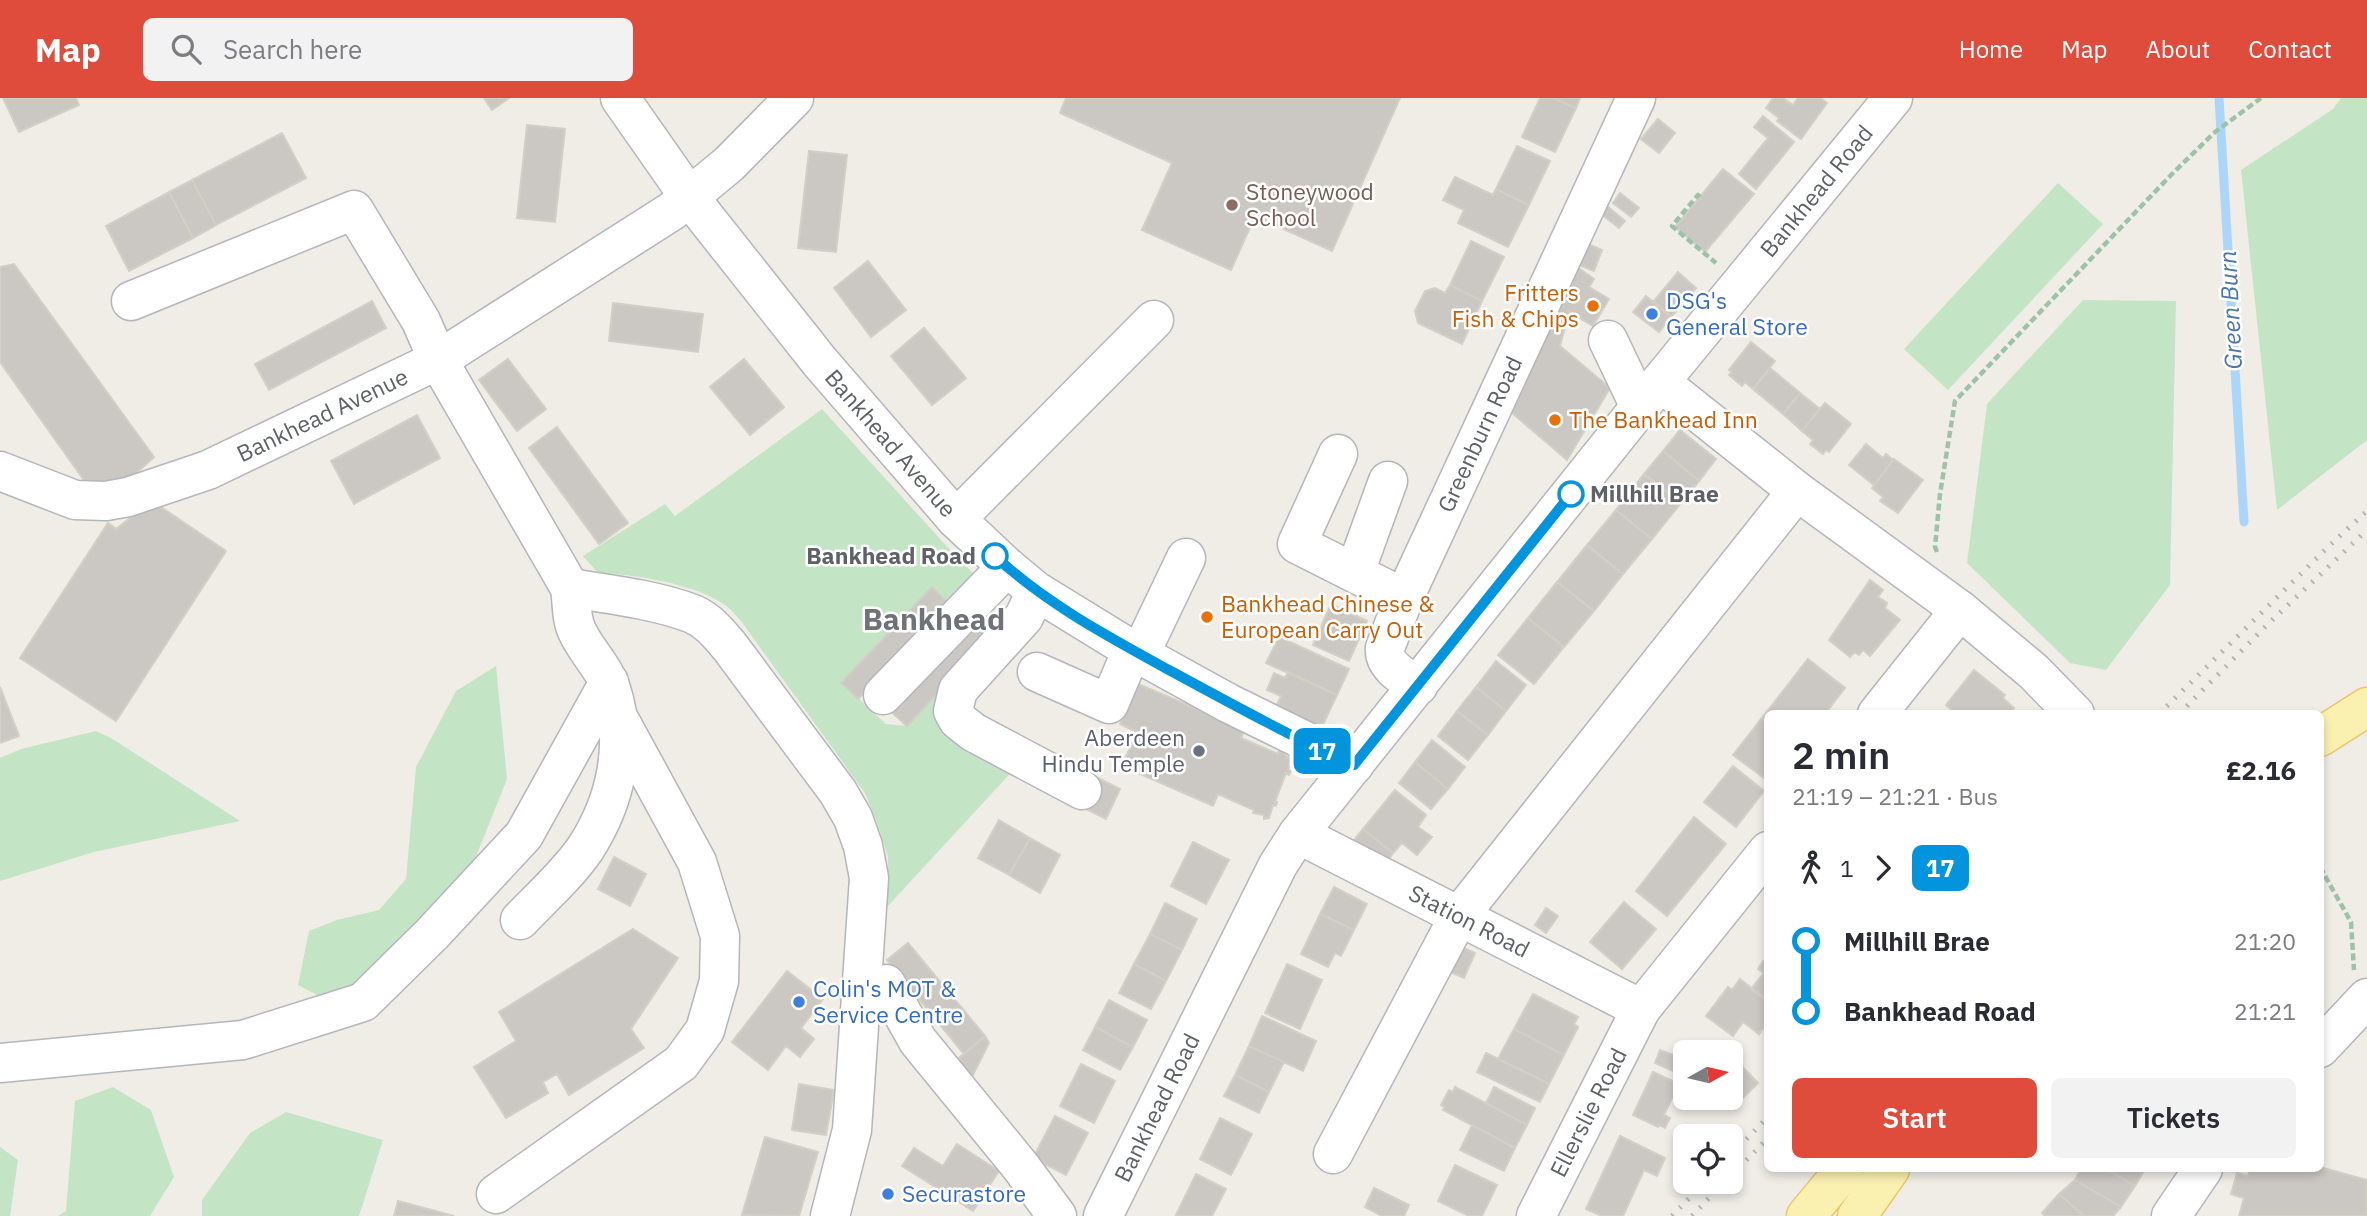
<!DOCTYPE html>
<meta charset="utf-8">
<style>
body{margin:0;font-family:"IBM Plex Sans",sans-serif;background:#f2f2f3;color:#2b2b33;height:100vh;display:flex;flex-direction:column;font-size:26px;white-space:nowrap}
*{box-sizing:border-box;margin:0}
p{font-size:23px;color:#7c7c81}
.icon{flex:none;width:38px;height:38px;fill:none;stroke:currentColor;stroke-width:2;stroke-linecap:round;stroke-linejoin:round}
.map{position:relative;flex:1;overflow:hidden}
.drawer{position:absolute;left:1764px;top:612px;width:560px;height:462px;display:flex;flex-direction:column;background:#fff;border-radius:10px;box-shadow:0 4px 10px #0003}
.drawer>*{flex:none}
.badge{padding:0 14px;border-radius:10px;font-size:24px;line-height:46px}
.needle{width:46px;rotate:82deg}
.buttons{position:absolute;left:1673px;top:942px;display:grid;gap:14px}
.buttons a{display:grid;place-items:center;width:70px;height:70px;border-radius:10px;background:#fff;box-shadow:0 4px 10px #0003;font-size:35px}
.map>.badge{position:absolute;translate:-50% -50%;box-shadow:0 0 0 4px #fff}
.legs{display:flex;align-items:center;gap:10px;height:77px;padding:0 28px;font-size:23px}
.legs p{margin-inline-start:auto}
.head{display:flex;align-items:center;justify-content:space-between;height:119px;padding:0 28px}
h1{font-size:38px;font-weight:600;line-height:52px}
.cta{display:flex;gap:14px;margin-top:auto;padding:14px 28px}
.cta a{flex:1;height:80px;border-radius:10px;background:#df4c3c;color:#fff;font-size:28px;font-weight:600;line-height:80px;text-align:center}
.cta a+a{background:#f2f2f3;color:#2b2b33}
ul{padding:0 28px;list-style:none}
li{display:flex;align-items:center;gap:24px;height:70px;font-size:26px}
li i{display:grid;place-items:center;width:10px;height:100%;margin:0 9px;background:currentColor}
li i::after{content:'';width:18px;height:18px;margin:-9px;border:5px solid;border-radius:50%;background:#fff}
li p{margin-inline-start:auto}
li:first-child i{background:linear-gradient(#0000 50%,currentColor 0)}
li:last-child i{background:linear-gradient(currentColor 50%,#0000 0)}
header{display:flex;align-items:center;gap:42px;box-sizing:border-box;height:98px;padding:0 35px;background:#df4c3c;color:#fff}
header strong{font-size:33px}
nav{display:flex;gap:38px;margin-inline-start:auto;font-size:24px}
.search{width:490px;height:63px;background:#f2f2f3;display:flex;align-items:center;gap:18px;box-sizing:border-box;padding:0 24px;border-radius:10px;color:#7c7c81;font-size:26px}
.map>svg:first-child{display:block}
.green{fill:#c4e5c5}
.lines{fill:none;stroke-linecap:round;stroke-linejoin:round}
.stream{stroke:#abd6fa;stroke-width:9}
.building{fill:#cbc8c4;stroke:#d4cfc5;stroke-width:2}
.minor-casing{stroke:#b3b6ba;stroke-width:41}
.major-casing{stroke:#e9c765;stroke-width:41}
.path{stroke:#9cc3a8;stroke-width:4.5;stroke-dasharray:7 3.5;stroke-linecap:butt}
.minor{stroke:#fff;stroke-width:38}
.major{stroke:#faf0b0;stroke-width:38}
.rail{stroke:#b4b5b6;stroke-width:5;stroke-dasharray:2 9;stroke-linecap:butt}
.line-1-casing{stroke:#fff;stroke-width:16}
.line-1{stroke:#0295dd;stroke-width:10}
.education-dot{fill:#8d6e63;stroke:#fff;stroke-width:2.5}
.food-dot{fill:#e8710a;stroke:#fff;stroke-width:2.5}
.shop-dot{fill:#3f7fe0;stroke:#fff;stroke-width:2.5}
.stop-1-dot{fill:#fff;stroke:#0295dd;stroke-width:3.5}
.worship-dot{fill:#6b7280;stroke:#fff;stroke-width:2.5}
.labels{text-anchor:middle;stroke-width:5;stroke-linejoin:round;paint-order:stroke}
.street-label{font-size:23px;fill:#5e6166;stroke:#fff}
.education-label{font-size:23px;fill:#785e54;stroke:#fff;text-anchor:start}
.food-label{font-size:23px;fill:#c56008;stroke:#fff;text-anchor:start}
.shop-label{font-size:23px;fill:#366cbe;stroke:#fff;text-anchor:start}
.stop-label{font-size:23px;font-weight:bold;fill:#5e6166;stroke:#fff;text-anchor:start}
.worship-label{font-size:23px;fill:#5b616d;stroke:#fff;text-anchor:end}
.water-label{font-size:24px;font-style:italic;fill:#4877ac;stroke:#fff}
.district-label{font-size:30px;font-weight:bold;fill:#6f7378;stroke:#fff}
</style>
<header>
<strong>Map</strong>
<div class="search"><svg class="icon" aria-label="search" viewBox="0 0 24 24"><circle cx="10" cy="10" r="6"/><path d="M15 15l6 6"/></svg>Search here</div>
<nav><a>Home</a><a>Map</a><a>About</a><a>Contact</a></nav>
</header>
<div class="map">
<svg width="2367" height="1118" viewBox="0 0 2367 1118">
<rect width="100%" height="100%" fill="#efede6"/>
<path class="green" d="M 2341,0 L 2367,0 L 2367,342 L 2277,412 L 2241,72 L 2333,11 Z
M 2058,85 L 2103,126 L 1948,292 L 1904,251 Z
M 2083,202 L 2176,203 L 2170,487 L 2106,572 L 2070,565 L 1967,465 L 1987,306 Z
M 822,311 L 952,454 L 981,483 L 949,506 L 933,490 L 842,585 L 886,626 L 907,628 L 942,591 L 1019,666 L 887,809 L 888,759 L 878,727 L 865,695 L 741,523 C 736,518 731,511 725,507 C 696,486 633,476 598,475 L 583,458 L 665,406 L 675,418 Z
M 496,568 L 507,681 L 473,766 L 338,908 L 298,887 L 309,833 L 337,822 L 379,812 L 406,781 L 416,669 L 456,593 Z
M 96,633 L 111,640 L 240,723 L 94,754 L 0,783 L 0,660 L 21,651 Z
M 113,989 L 151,1012 L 174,1079 L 150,1118 L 58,1118 L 66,1113 L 75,1003 Z
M 286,1014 L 383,1042 L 359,1118 L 202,1118 L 202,1102 L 250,1035 Z
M 0,1049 L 18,1062 L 10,1118 L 0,1118 Z"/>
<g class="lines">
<path class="stream" d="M 2219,0 L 2244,424"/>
</g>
<path class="building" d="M 3,0 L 76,0 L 79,7 L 19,34 Z
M 484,0 L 509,0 L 492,12 Z
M 1066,0 L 1400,0 L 1332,153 L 1255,118 L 1231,172 L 1142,132 L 1172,65 L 1060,15 Z
M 1540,0 L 1553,0 L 1576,10 L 1555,54 L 1522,39 Z
M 1553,0 L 1580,0 L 1576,10 Z
M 1773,0 L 1783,0 L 1793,7 L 1798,0 L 1820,0 L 1827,5 L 1801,41 L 1777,23 L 1779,20 L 1766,10 Z
M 1763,18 L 1794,44 L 1756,91 L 1739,76 L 1768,40 L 1754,29 Z
M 1658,21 L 1675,35 L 1659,55 L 1641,41 Z
M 527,27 L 565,31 L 555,124 L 517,120 Z
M 282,35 L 306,80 L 216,127 L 192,82 Z
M 1517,48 L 1550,63 L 1529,107 L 1496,91 Z
M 809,53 L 847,57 L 836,154 L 798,150 Z
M 1723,71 L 1754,96 L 1705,154 L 1675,129 Z
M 1455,79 L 1493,97 L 1496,91 L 1529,107 L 1508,149 L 1458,125 L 1464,112 L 1443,102 Z
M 192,82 L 216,127 L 193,140 L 169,94 Z
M 169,94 L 193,140 L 129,173 L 106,128 Z
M 1620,95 L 1639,110 L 1631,119 L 1613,105 Z
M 1607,108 L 1625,123 L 1619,130 L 1601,116 Z
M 1471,143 L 1504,159 L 1482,203 L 1450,187 Z
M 1588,146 L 1602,152 L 1594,173 L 1579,167 Z
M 868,163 L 906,212 L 871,239 L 834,190 Z
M 14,166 L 154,359 L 125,385 L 86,385 L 0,264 L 0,169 Z
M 1573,166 L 1594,181 L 1589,189 L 1609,201 L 1593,228 L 1569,214 L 1560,248 L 1610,290 L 1567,362 L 1504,308 Z
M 1678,174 L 1696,190 L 1671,219 L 1654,203 Z
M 1450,187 L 1482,203 L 1462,246 L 1418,225 L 1415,213 L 1425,193 L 1435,190 L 1445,195 Z
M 1646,198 L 1671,219 L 1659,234 L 1633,214 Z
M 372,203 L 386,230 L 269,292 L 255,266 Z
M 613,205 L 703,216 L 698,254 L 609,243 Z
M 924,230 L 966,280 L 932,307 L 891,258 Z
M 1751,244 L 1775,263 L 1753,291 L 1745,284 L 1742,288 L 1729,277 L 1732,274 L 1729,272 Z
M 508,261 L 546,311 L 517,333 L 479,282 Z
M 744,261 L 784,309 L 750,337 L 710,289 Z
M 1770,270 L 1800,295 L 1783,316 L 1753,291 Z
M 1800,295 L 1820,311 L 1802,333 L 1783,316 Z
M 1825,305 L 1851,326 L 1829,354 L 1826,352 L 1823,356 L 1810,346 L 1813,342 L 1802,333 Z
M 417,317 L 440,360 L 354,406 L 331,363 Z
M 557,329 L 628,425 L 599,446 L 529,350 Z
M 1680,332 L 1716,361 L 1699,383 L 1663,353 Z
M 1866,346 L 1883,360 L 1886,356 L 1893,362 L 1874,387 L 1849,367 Z
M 1663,353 L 1699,383 L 1681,405 L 1644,376 Z
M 1894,361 L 1923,382 L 1898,415 L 1880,403 L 1883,399 L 1872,390 Z
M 1644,376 L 1681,405 L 1652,441 L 1616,412 Z
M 152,403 L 226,453 L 116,623 L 20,560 L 108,425 L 116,431 Z
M 1616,412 L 1652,441 L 1623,476 L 1587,447 Z
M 1587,447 L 1623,476 L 1594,513 L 1557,484 Z
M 1870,482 L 1883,492 L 1878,499 L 1887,505 L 1885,510 L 1900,522 L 1870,558 L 1863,552 L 1859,557 L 1855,554 L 1850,559 L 1829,542 Z
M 1557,484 L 1594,513 L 1564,549 L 1528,520 Z
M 932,489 L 949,506 L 858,601 L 841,585 Z
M 1331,506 L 1367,523 L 1349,563 L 1313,547 Z
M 1528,520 L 1564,549 L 1534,586 L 1498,557 Z
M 973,521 L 991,538 L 907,628 L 888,611 Z
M 1279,539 L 1349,571 L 1337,597 L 1266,565 Z
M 1808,561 L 1845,590 L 1825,616 L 1768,616 L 1768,683 L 1733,657 Z
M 1496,563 L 1526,587 L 1506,613 L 1476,589 Z
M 1974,572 L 2005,597 L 2003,600 L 2014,610 L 2009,616 L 1957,616 L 1946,607 Z
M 1288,574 L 1337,597 L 1320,633 L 1276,609 L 1281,598 L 1267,592 L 1274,575 L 1285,580 Z
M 1138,586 L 1245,631 L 1241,640 L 1278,656 L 1279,653 L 1288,659 L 1290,658 L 1292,661 L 1288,672 L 1291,673 L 1289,677 L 1286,675 L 1275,704 L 1277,704 L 1276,708 L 1273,707 L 1269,720 L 1264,721 L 1264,717 L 1253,715 L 1254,712 L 1218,696 L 1213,708 L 1122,668 L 1137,634 L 1120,626 Z
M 0,589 L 19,638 L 0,645 Z
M 1476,589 L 1506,613 L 1488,637 L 1457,613 Z
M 1457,613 L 1488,637 L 1468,662 L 1438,638 Z
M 1432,642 L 1465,669 L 1448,691 L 1415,664 Z
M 1415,664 L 1448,691 L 1431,711 L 1399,685 Z
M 1733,668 L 1764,693 L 1736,729 L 1704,704 Z
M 1098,680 L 1120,691 L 1106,721 L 1084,710 Z
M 1395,692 L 1426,717 L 1418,729 L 1432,739 L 1417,757 L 1402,745 L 1393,755 L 1363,731 Z
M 1694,719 L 1726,746 L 1667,818 L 1636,793 Z
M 999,722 L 1030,740 L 1009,777 L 978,760 Z
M 1363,731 L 1393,755 L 1386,765 L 1351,746 Z
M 1030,740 L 1060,757 L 1040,795 L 1009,777 Z
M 1193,744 L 1229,762 L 1206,806 L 1171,788 Z
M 614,759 L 646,776 L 630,808 L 598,791 Z
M 1334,789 L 1367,806 L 1354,832 L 1320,816 Z
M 1624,804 L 1656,831 L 1622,871 L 1590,844 Z
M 1165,805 L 1197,821 L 1182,852 L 1150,836 Z
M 1546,810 L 1558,818 L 1546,835 L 1535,827 Z
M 1320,816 L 1354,832 L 1341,858 L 1335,855 L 1328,869 L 1301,856 Z
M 633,831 L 678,860 L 631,931 L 644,950 L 569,997 L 557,976 L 543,984 L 548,995 L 506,1020 L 474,969 L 516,943 L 499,914 Z
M 1150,836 L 1182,852 L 1166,883 L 1134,866 Z
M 908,845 L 985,938 L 964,956 L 887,862 Z
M 1459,848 L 1475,855 L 1464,880 L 1448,873 Z
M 1763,863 L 1768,866 L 1768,903 L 1751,891 L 1764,875 L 1758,871 Z
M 1134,866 L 1166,883 L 1151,911 L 1119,895 Z
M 1287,866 L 1322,882 L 1300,931 L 1265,915 Z
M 787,873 L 823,901 L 801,930 L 814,941 L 800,959 L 786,948 L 768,972 L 732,944 Z
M 1740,881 L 1768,903 L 1768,924 L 1759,936 L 1743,924 L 1733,938 L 1706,918 L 1728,889 L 1732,892 Z
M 1533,896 L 1578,919 L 1574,926 L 1578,929 L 1564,957 L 1514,931 Z
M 1109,902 L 1147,922 L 1133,949 L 1095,929 Z
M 1262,918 L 1316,943 L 1303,973 L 1249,948 Z
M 1095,929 L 1133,949 L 1120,972 L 1083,952 Z
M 1514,931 L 1564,957 L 1549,986 L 1498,961 Z
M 985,938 L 989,945 L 965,993 L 947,970 Z
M 1249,948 L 1284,964 L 1269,994 L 1235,977 Z
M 1660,952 L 1681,960 L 1675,974 L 1655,965 Z
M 1486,955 L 1549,986 L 1540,1004 L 1477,974 Z
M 1735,961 L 1758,985 L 1739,1004 L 1731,996 L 1731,966 Z
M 1081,966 L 1115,983 L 1094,1025 L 1060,1008 Z
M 1653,974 L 1679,986 L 1664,1017 L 1670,1020 L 1665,1030 L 1659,1027 L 1658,1029 L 1633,1017 Z
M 1235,977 L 1269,994 L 1259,1015 L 1224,998 Z
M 799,986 L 834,992 L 826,1037 L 792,1032 Z
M 1455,989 L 1527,1027 L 1515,1050 L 1443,1012 L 1445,1009 L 1441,1007 L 1449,992 L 1453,994 Z
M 1494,989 L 1535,1010 L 1527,1027 L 1486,1005 Z
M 1055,1018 L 1088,1035 L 1066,1077 L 1033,1060 Z
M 1220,1020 L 1252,1036 L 1231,1077 L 1200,1061 Z
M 1472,1027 L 1515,1050 L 1504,1073 L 1460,1052 Z
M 1620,1038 L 1665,1060 L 1657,1078 L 1644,1072 L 1623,1118 L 1602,1118 L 1586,1111 Z
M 765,1039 L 818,1054 L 799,1118 L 742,1117 Z
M 957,1046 L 999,1073 L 973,1113 L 902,1068 L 914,1050 L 943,1068 Z
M 1455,1067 L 1497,1087 L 1482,1118 L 1469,1118 L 1438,1103 Z
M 2320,1069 L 2367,1082 L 2367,1118 L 2239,1118 L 2244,1100 L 2231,1096 L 2237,1075 L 2248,1078 L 2250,1071 Z
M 2081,1071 L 2106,1071 L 2135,1088 L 2121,1109 L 2075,1082 Z
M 2106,1071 L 2145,1071 L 2135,1088 Z
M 1196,1076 L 1226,1091 L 1212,1118 L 1178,1118 L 1176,1117 Z
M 2075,1082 L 2121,1109 L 2113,1118 L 2084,1118 L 2059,1096 Z
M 1374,1090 L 1409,1107 L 1404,1118 L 1382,1118 L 1365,1109 Z
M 2059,1096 L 2084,1118 L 2045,1118 L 2042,1115 Z
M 398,1103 L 454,1118 L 394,1118 Z"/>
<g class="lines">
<g class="minor-casing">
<g id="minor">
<path id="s1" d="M 620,0 L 690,100 L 820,264 L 956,421 L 1007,469 L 1036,493 L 1132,552 L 1228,605 L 1354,667"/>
<path d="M 131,203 L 354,112 L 421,223 L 438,262 L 570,490 C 609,496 657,502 693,516 C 709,523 719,536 730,549 L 838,694 L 853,720 L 863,748 L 869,780 L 852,1032 L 830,1118"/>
<path d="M 1608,242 L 1640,309"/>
<path d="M 1660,284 L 1797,393 L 1960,512 L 2034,574 L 2075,616"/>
<path d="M 1338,356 L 1297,446 L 1404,500"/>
<path id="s2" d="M 0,373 L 75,402 L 106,403 L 128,399 L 208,372 L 438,262 L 672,113 L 729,66 L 794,0"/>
<path d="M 956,421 L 1154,222"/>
<path d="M 1355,474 L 1388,383"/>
<path d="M 1036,493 L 1024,519 L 958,592 L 953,613 L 958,622 L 973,634 L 1082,692"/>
<path d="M 1140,556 L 1186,460"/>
<path d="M 1037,574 L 1109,606 L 1132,552"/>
<path id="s3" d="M 1418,588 C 1404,579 1383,568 1385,550 L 1404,500 L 1636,0"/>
<path d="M 883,597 L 1007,469"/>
<path d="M 1877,616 L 1960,512"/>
<path id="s4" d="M 1298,736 L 1641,911"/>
<path d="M 520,822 C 542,799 567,777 585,751 C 617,702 629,643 610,588 C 602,566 582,549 575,528 C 571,516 572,502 570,490"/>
<path d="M 886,886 L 918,943 L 1021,1069 L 1057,1118"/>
<path d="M 2320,950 L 2367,900"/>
<path d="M 0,965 L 243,942 L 363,904 L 432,836 L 524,737 L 609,584"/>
<path d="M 1333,1056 L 1459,818 L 1797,393"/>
<path d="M 496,1096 L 681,965 L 705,932 L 719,883 L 720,838 L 697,764 L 619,621"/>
<path id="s5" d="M 1103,1118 L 1278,767 L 1298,736 L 1660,284 L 1893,0"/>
<path id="s6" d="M 1536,1118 L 1641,911 L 1768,753"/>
<path d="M 2171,1118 L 2203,1071"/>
</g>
</g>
<g class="major-casing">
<path id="major" d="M 2320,639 L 2367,609
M 1806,1118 L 1845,1071
M 1857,1118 L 1890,1071"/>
</g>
<path class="path" d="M 1700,99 L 1698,97 L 1672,128 L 1716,165
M 1937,454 L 1935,449 L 1940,396 L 1955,303 L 2172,76 L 2215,34 L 2261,0
M 2320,769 L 2351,824 L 2354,872"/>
<use href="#minor" class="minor"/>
<use href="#major" class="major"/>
<path class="rail" d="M 2159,616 L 2330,447 L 2367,413
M 2179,616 L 2267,527 L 2367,432
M 1731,1057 L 1768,1019
M 1731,1078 L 1768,1040
M 1672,1118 L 1706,1083
M 1692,1118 L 1725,1083"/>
</g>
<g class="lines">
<g class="line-1-casing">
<path id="line-1" d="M 995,458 C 1045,505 1109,539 1169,572 C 1230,605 1290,638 1354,667 L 1571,396"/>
</g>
<use href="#line-1" class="line-1"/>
</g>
<circle class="education-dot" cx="1232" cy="107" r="7"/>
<g class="food-dot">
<circle cx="1593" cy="208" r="7"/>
<circle cx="1555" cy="322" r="7"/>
<circle cx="1207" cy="519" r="7"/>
</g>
<g class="shop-dot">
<circle cx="1652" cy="216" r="7"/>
<circle cx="799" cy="904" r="7"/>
<circle cx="888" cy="1096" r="7"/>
</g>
<g class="stop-1-dot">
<circle cx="1571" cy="396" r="12"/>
<circle cx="995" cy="458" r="12"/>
</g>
<circle class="worship-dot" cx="1199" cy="653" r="7"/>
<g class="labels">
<g class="street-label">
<text dy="8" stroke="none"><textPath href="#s5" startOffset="1255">Bankhead Road</textPath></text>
<text dy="8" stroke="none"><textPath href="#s2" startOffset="345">Bankhead Avenue</textPath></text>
<text dy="8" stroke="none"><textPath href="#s3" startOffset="287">Greenburn Road</textPath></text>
<text dy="8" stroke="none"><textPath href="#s1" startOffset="439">Bankhead Avenue</textPath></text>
<text dy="8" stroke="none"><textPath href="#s4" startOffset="192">Station Road</textPath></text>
<text dy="8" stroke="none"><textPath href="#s5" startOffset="121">Bankhead Road</textPath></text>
<text dy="8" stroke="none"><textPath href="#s6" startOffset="116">Ellerslie Road</textPath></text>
</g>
<g class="education-label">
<text x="1246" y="102">Stoneywood<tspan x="1246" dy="26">School</tspan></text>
</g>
<g class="food-label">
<text x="1579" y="203" text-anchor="end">Fritters<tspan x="1579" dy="26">Fish &amp; Chips</tspan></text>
<text x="1569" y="330">The Bankhead Inn</text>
<text x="1221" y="514">Bankhead Chinese &amp;<tspan x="1221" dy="26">European Carry Out</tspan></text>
</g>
<g class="shop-label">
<text x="1666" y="211">DSG's<tspan x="1666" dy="26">General Store</tspan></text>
<text x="813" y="899">Colin's MOT &amp;<tspan x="813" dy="26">Service Centre</tspan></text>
<text x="902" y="1104">Securastore</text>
</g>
<g class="stop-label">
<text x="1590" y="404">Millhill Brae</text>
<text x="976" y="466" text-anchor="end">Bankhead Road</text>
</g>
<g class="worship-label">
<text x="1185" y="648">Aberdeen<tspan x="1185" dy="26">Hindu Temple</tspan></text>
</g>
<g class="water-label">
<text transform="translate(2231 212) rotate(-93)" y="8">Green Burn</text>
</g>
<g class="district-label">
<text x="934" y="532">Bankhead</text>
</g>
</g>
</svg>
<div class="buttons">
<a><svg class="needle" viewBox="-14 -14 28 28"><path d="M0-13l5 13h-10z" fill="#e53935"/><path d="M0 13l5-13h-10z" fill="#7c7c81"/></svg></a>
<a><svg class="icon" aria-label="locate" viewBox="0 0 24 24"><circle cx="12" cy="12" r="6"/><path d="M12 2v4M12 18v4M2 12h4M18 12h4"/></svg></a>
</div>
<b class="badge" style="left:1322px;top:653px;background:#0295dd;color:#fff">17</b>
<section class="drawer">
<div class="head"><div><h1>2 min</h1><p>21:19 – 21:21 · Bus</p></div><b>£2.16</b></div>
<div class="legs"><svg class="icon" aria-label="walk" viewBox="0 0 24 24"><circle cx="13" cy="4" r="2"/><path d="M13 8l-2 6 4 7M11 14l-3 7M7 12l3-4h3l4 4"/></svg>1<svg class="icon" aria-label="forward" viewBox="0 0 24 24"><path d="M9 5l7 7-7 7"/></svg><b class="badge" style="background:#0295dd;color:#fff">17</b></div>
<ul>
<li><i style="color:#0295dd"></i><b>Millhill Brae</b><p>21:20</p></li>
<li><i style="color:#0295dd"></i><b>Bankhead Road</b><p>21:21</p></li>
</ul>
<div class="cta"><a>Start</a><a>Tickets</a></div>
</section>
</div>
